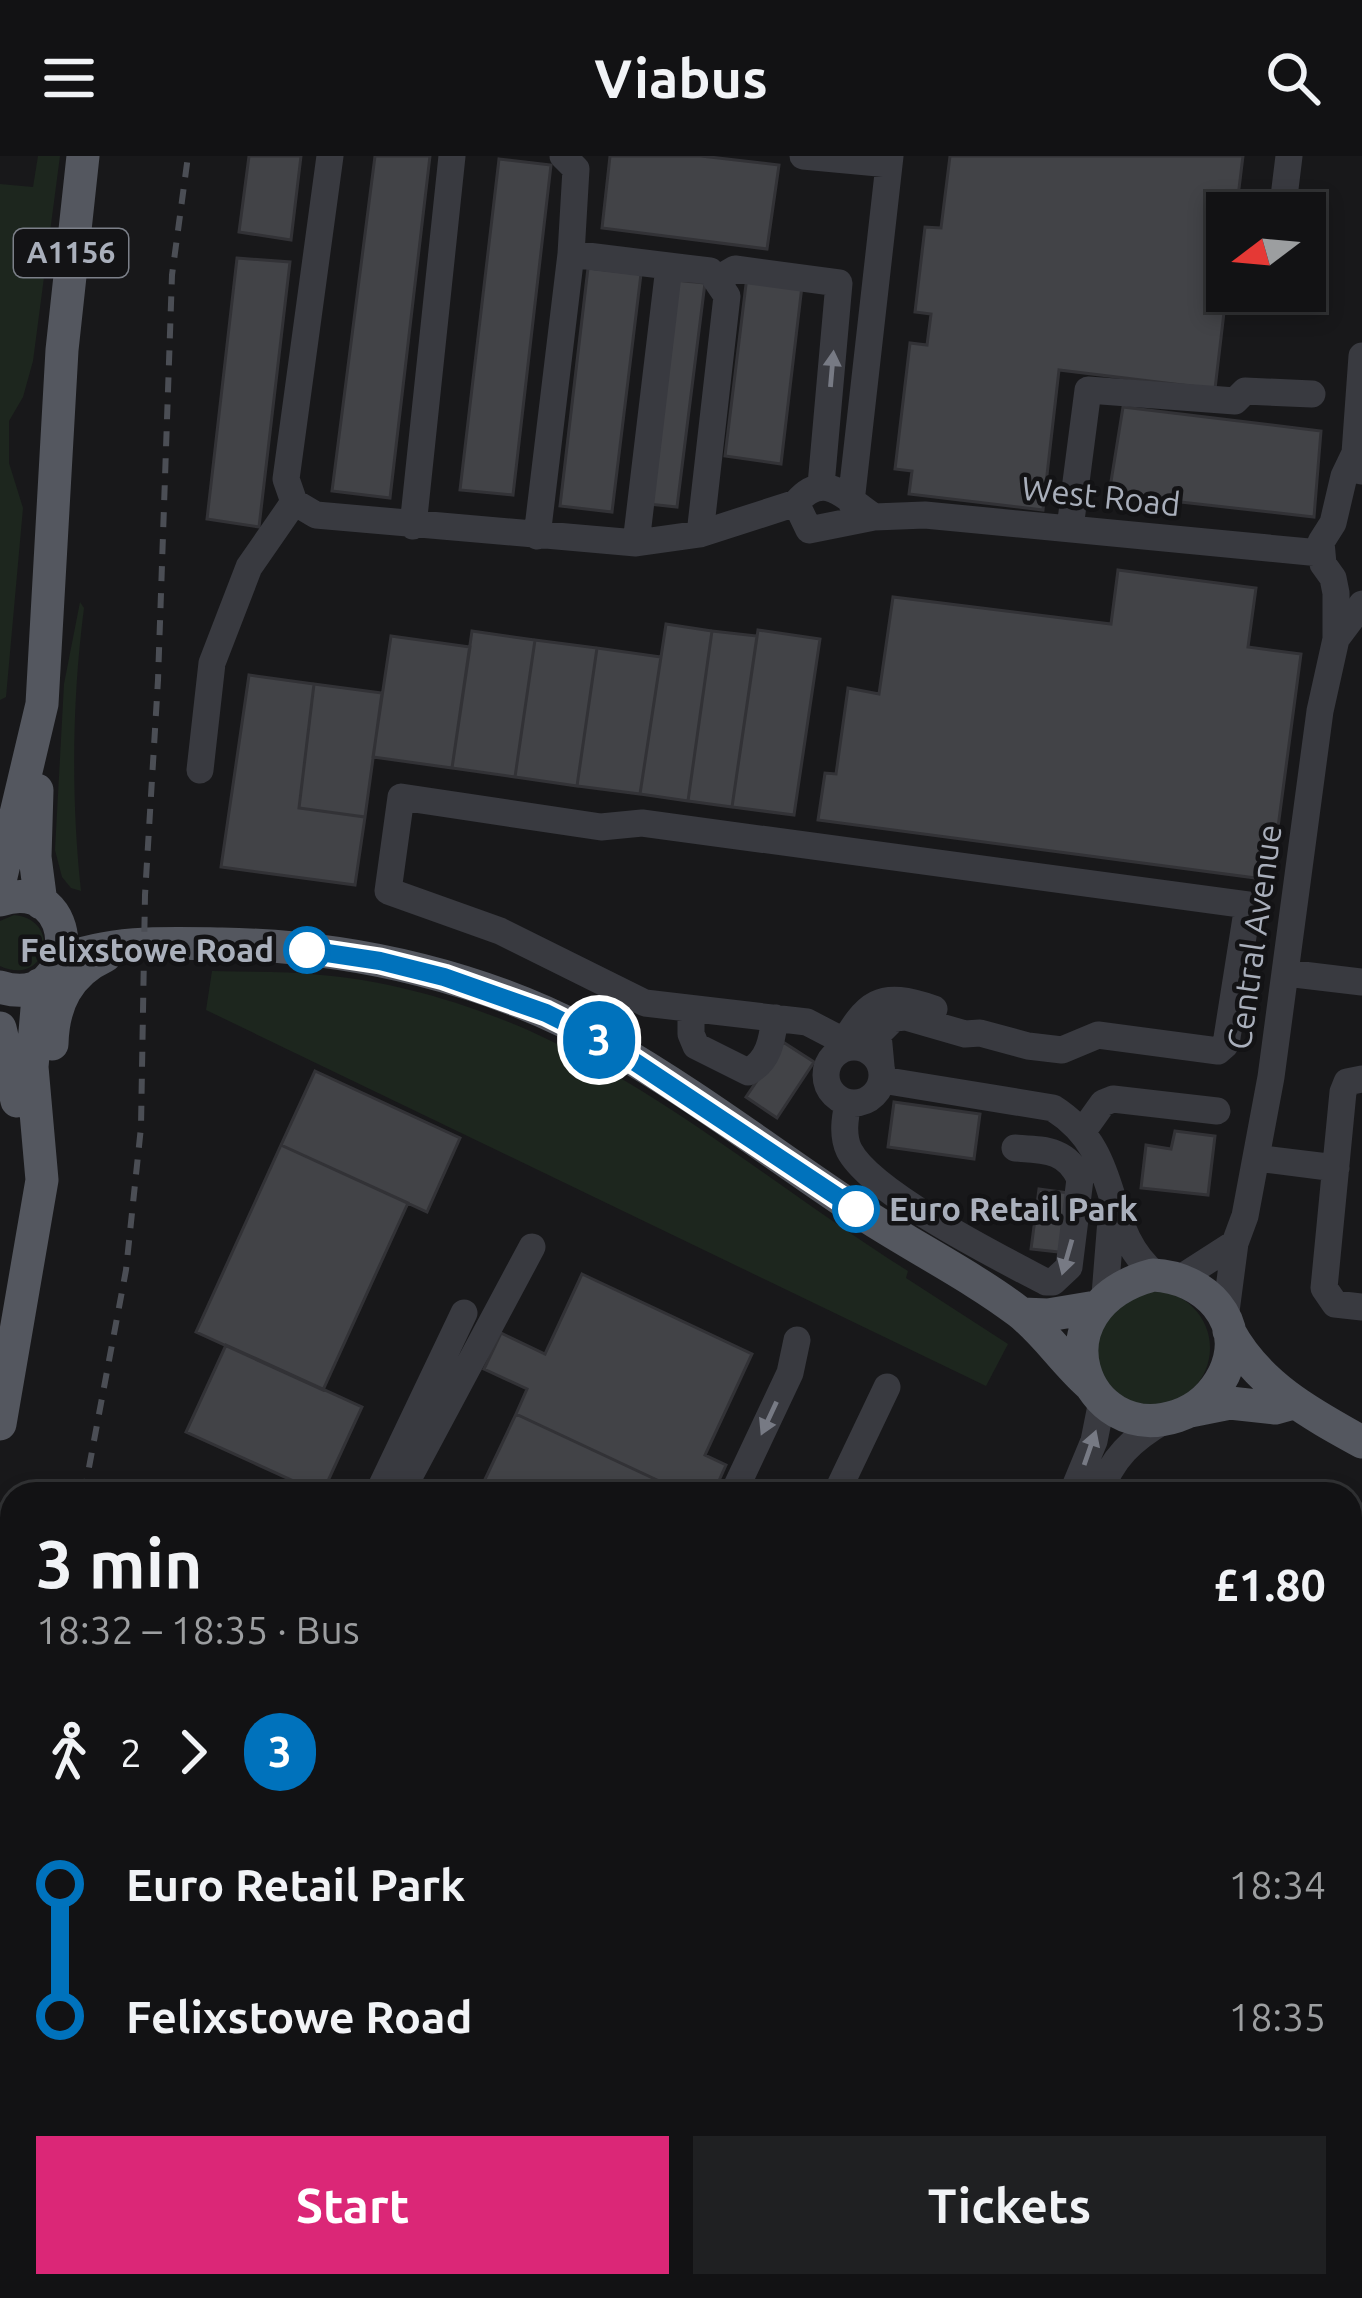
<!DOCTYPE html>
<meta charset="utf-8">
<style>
body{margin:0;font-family:Ubuntu,sans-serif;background:#1f2022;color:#f1f3f6;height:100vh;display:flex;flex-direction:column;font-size:45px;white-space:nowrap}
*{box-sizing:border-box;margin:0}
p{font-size:39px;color:#9c9ea0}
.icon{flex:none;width:66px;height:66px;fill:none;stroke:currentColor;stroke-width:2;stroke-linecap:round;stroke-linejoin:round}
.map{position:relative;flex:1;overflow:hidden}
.panel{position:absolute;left:0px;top:1326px;width:1362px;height:816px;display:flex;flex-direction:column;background:#121214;border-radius:36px 36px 0 0;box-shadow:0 6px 18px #0003,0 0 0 3px #313234}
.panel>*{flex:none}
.badge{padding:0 24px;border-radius:39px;font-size:42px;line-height:78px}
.needle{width:78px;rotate:254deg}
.buttons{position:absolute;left:1206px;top:36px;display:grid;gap:24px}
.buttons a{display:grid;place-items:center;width:120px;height:120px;border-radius:0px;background:#121214;box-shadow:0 6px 18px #0003,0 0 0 3px #313234;font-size:60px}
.map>.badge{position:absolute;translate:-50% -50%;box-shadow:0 0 0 6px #fff}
.legs{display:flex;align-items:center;gap:18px;height:132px;padding:0 36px;font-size:39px}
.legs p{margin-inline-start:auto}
.overview{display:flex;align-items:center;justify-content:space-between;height:204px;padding:0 36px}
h1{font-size:66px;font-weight:700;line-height:90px}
.primary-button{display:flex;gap:24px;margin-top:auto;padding:24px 36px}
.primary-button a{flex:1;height:138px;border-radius:0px;background:#db2777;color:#fff;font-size:48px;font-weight:700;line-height:138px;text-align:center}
.primary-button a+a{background:#1f2022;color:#f1f3f6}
ul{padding:0 36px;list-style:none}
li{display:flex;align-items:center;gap:42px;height:132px;font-size:45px}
li i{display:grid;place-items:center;width:18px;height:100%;margin:0 15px;background:currentColor}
li i::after{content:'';width:30px;height:30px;margin:-15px;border:9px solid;border-radius:50%;background:#121214}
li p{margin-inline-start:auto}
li:first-child i{background:linear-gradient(#0000 50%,currentColor 0)}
li:last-child i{background:linear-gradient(currentColor 50%,#0000 0)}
header{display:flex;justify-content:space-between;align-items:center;height:156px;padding:0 36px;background:#121214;font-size:54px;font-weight:700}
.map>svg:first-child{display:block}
.green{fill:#1d261e}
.building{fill:#424347;stroke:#323236;stroke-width:3}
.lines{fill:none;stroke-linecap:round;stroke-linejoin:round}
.minor{stroke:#393a40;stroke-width:27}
.major{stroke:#54575f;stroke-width:33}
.rail{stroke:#4b4e55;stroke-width:6;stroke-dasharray:15 12;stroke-linecap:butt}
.oneway{fill:#777a84}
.line-1-casing{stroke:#fff;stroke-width:27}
.line-1{stroke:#0072bc;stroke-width:18}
.stop-1-dot{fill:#fff;stroke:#0072bc;stroke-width:6}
.labels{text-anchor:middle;stroke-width:9;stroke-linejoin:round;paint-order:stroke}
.shield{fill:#131315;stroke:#7c8089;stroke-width:3}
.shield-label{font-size:30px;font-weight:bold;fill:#a9afbb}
.street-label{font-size:33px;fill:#a9afbb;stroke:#131315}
.stop-label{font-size:33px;font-weight:bold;fill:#a9afbb;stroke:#131315;text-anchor:end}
</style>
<header><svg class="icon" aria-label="menu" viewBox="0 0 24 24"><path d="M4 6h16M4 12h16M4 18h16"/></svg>Viabus<svg class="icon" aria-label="search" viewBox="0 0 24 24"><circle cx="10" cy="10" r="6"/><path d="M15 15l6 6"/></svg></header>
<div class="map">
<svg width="1362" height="2142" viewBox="0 0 1362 2142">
<rect width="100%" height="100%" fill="#18181a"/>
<path class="green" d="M 38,0 L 60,0 L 33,205 L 23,241 L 9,265 L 9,307 L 23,352 L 6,541 L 0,544 L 0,28 L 33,31 Z
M 80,446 L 84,452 C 72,544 71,643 81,735 L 71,732 L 62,721 L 55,694 L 64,528 Z
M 14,759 C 64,764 46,832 0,810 L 0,765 Z
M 212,815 C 248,816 285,815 321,819 C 396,825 481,851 549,884 C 677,945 788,1040 908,1115 L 906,1122 L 1008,1188 L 986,1230 L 206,854 Z
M1096 1192a57 57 0 1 1 114 0a57 57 0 1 1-114 0Z
M 12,1738 L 12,1872 L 0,1877 L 0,1765 Z"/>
<path class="building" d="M 249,0 L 301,0 L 291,84 L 239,76 Z
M 375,0 L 430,0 L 390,342 L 332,335 Z
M 610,0 L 701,0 L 779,9 L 767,93 L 602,72 Z
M 950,0 L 1243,0 L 1236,57 L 1227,57 L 1227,131 L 1215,233 L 1059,214 L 1043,354 L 909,338 L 912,315 L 895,313 L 910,187 L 927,189 L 931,158 L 915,156 L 925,71 L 941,72 Z
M 499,3 L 551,9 L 513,339 L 460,334 Z
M 237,102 L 290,106 L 259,371 L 207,363 Z
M 588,112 L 641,118 L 612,356 L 560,350 Z
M 747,120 L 802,130 L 781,308 L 725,300 Z
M 674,124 L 705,127 L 677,351 L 648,348 Z
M 1123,251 L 1321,275 L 1314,361 L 1109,338 Z
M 1118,414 L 1256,432 L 1248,491 L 1301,498 L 1271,724 L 818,664 L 825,617 L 836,618 L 848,532 L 879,538 L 893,441 L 1111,468 Z
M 666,468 L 712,475 L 688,645 L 640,638 Z
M 758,474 L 820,483 L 794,659 L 732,651 Z
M 472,475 L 535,484 L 515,621 L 452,612 Z
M 712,475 L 757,480 L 732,651 L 688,645 Z
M 391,480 L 470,491 L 452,612 L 373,601 Z
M 535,484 L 597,492 L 577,630 L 515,621 Z
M 597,492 L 661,501 L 640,638 L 577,630 Z
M 249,519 L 314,528 L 299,652 L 365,661 L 355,729 L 221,711 Z
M 314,528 L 382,537 L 365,661 L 299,652 Z
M 783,886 L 814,906 L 777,962 L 746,941 Z
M 315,915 L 460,982 L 427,1056 L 281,989 Z
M 894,946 L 980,958 L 974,1003 L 888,991 Z
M 1175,975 L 1215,980 L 1208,1039 L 1141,1032 L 1146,989 L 1171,993 Z
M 281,989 L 408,1047 L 323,1234 L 196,1176 Z
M 1039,1033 L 1076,1038 L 1068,1097 L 1031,1093 Z
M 582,1118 L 752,1198 L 705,1299 L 726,1309 L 713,1338 L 687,1338 L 516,1258 L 527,1233 L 484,1213 L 501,1177 L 545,1198 Z
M 226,1189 L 362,1251 L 322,1338 L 186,1276 Z
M 516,1258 L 687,1338 L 478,1338 Z
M 1350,1419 L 1362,1424 L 1362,1527 L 1350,1524 Z
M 1350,1559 L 1362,1565 L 1362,1574 L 1350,1599 Z
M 758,2130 L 936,2130 L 930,2142 L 783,2142 Z"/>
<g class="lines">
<path class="minor" d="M 330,0 L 286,323 L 294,346 L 316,359 L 636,387 L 700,378 L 796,347
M 803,0 L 889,8
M 1282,57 L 1289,0
M 571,98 L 710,115 L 727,140 L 700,378
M 716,124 L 735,113 L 839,127 L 821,329
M 1361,315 L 1355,297 L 1362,200
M 851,346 L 890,0
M 874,361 C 845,342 825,313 796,347 L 809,374 L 874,361 L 925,359 L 1320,397
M 413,370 L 452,0
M 1070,372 L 1088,234 L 1235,245 L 1245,235 L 1312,238
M 537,380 L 571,98 L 576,13 L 563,0
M 636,387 L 669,111
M 1336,483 L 1362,448
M 200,614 L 212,507 L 249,411 L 294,346
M 1286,817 L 1362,826
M 691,855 L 691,878 L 696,890 L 748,916 C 769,905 772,884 775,862
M 855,891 L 807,866 L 645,847 L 500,775 L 388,735 L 401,641 L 601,671 L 642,667 L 1248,749 L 1226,888 L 1218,895 L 1098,879 L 1062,894 L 1028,890 L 980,877 L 965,878 L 906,861 L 894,862 L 878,878 L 881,910
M826 919a28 28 0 1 1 56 0a28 28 0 1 1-56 0Z
M 839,895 C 867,845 879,834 934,853
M 1362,923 L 1347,926 L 1343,936 L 1324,1132 L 1335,1148 L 1362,1151
M 882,924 L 1053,952 C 1127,999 1098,1071 1156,1119
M 848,947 C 845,962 842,979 849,994 C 871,1037 1000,1102 1046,1126 L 1053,1126 L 1069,1111 L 1080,1023 C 1067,993 1044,994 1015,992
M 1083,975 L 1103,947 L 1113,943 L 1217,955
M 1256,1002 L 1336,1012
M 1179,1123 L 1235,1087
M 1105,1139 L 1112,1051
M 1225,1163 L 1235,1087 L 1245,1060 L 1271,921 L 1320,555 L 1336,483 L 1336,437 L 1333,422 L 1323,408 L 1321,386 L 1333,367 L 1344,320 L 1355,297
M 384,1338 L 382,1329 L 464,1157
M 400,1338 L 532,1091
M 733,1338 L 790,1217 L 797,1184
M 836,1338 L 887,1231
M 1072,1338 L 1094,1285 L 1102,1245
M 1099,1338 C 1112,1302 1132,1283 1165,1264
M 1350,1666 L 1362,1642
M 1350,1911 L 1362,1917
M 1350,2004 L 1362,1979
M 367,2130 L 380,2142
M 1206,2130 L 1232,2142
M 1272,2142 L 1280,2130"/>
<path class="major" d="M 37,634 L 35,701 L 41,747
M 0,725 L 42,548 L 62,194 L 83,0
M 0,744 C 82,717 83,857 0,831
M 61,805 C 111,784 169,787 222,788 C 353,790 493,822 607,888 C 693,937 774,999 857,1054 C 908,1088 972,1120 1019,1156 C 1045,1176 1064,1206 1089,1228
M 0,872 L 17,945
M 52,888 C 53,848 68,817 105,800
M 1153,1119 C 1204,1121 1249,1165 1224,1218 C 1214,1238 1198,1253 1177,1260 C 1083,1291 1032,1151 1153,1119 Z
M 1022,1158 L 1048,1159 L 1096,1151
M 1229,1175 C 1258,1229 1311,1258 1362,1286
M 1190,1255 L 1230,1247 L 1275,1252 L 1293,1247
M 0,1268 L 42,1024 L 32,911 L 39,829"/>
<path class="rail" d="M 84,1338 L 126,1114 L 141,971 L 145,739 L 158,524 L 172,119 L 188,0
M 0,1657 L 12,1617"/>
</g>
<defs><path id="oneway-solid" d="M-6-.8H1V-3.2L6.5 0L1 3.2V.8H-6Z" transform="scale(3)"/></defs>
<g class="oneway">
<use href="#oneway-solid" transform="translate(832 213) rotate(-85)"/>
<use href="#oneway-solid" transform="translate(1067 1101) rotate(106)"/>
<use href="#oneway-solid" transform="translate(769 1262) rotate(115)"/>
<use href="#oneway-solid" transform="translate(1090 1292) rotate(-71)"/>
</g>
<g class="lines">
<g class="line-1-casing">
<path id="line-1" d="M 307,794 L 380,805 L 444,821 L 546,857 L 608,888 L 856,1053"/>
</g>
<use href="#line-1" class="line-1"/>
</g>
<g class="stop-1-dot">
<circle cx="307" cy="794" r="21"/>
<circle cx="856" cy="1053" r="21"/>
</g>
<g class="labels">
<rect class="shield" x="14" y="73" width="114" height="48" rx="9"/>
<g class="shield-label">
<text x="71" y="107">A1156</text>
</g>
<g class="street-label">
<text transform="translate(1101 340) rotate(6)" y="12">West Road</text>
<text transform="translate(1254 781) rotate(-82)" y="12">Central Avenue</text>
</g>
<g class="stop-label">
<text x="274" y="806">Felixstowe Road</text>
<text x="889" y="1065" text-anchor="start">Euro Retail Park</text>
</g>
</g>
</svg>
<div class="buttons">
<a><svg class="needle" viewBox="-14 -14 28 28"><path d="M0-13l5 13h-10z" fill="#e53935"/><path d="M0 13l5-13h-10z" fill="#9c9ea0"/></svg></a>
</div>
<b class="badge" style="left:599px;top:884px;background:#0072bc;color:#fff">3</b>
<section class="panel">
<div class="overview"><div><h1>3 min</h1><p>18:32 – 18:35 · Bus</p></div><b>£1.80</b></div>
<div class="legs"><svg class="icon" aria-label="walk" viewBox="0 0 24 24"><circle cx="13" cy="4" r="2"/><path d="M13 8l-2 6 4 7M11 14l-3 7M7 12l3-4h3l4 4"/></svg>2<svg class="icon" aria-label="forward" viewBox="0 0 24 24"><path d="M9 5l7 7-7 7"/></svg><b class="badge" style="background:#0072bc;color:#fff">3</b></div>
<ul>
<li><i style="color:#0072bc"></i><b>Euro Retail Park</b><p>18:34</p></li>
<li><i style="color:#0072bc"></i><b>Felixstowe Road</b><p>18:35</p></li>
</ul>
<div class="primary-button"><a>Start</a><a>Tickets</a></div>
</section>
</div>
